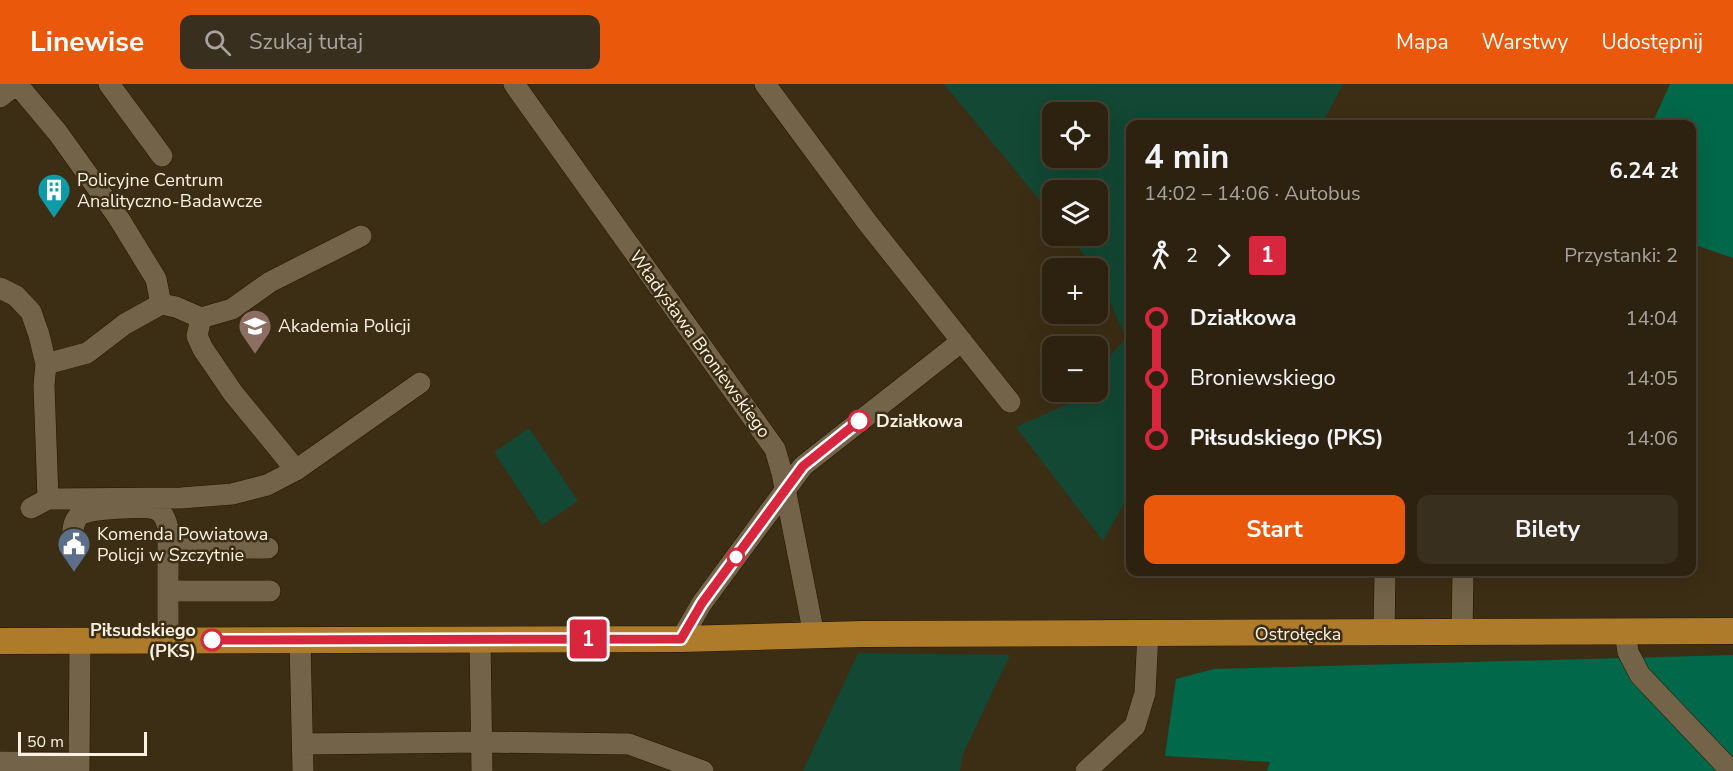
<!DOCTYPE html>
<html lang="pl">
<meta charset="utf-8">
<style>
body{margin:0;font-family:"Nunito Sans",sans-serif;background:#392f1e;color:#f1f3f6;height:100vh;display:flex;flex-direction:column;font-size:22px;white-space:nowrap}
*{box-sizing:border-box;margin:0}
p{font-size:20px;color:#a7a49f}
.icon{flex:none;width:33px;height:33px;fill:none;stroke:currentColor;stroke-width:2;stroke-linecap:round;stroke-linejoin:round}
.map{position:relative;flex:1;overflow:hidden}
.sheet{position:absolute;left:1126px;top:36px;width:570px;height:456px;display:flex;flex-direction:column;background:#2d2210;border-radius:12px;box-shadow:0 6px 24px #0002,0 0 0 2px #483f30}
.sheet>*{flex:none}
.badge{padding:0 12px;border-radius:4px;font-size:21px;line-height:39px}
.tools{position:absolute;left:1042px;top:18px;display:grid;gap:12px}
.tools a{display:grid;place-items:center;width:66px;height:66px;border-radius:12px;background:#2d2210;box-shadow:0 6px 24px #0002,0 0 0 2px #483f30;font-size:30px}
.scale{position:absolute;left:18px;bottom:15px;width:129px;box-sizing:border-box;padding-left:6px;border:3px solid #faf1e2;border-top:0;font-size:16px;line-height:21px;white-space:nowrap;color:#faf1e2;-webkit-text-stroke:4px #3c2e15;paint-order:stroke}
.map>.badge{position:absolute;translate:-50% -50%;box-shadow:0 0 0 3px #fff}
.legs{display:flex;align-items:center;gap:9px;height:66px;padding:0 18px;font-size:20px}
.legs p{margin-inline-start:auto}
.head{display:flex;align-items:center;justify-content:space-between;height:102px;padding:0 18px}
h1{font-size:33px;font-weight:700;line-height:45px}
.cta{display:flex;gap:12px;margin-top:auto;padding:12px 18px}
.cta a{flex:1;height:69px;border-radius:12px;background:#ea580c;color:#fff;font-size:24px;font-weight:700;line-height:69px;text-align:center}
.cta a+a{background:#392f1e;color:#f1f3f6}
ul{padding:0 18px;list-style:none}
li{display:flex;align-items:center;gap:21px;height:60px;font-size:22px}
li i{display:grid;place-items:center;width:9px;height:100%;margin:0 8px;background:currentColor}
li i::after{content:'';width:15px;height:15px;margin:-8px;border:4px solid;border-radius:50%;background:#2d2210}
li p{margin-inline-start:auto}
li:first-child i{background:linear-gradient(#0000 50%,currentColor 0)}
li:last-child i{background:linear-gradient(currentColor 50%,#0000 0)}
header{display:flex;align-items:center;gap:36px;box-sizing:border-box;height:84px;padding:0 30px;background:#ea580c;color:#fff}
header strong{font-size:28px}
nav{display:flex;gap:33px;margin-inline-start:auto;font-size:21px}
.search{width:420px;height:54px;background:#392f1e;display:flex;align-items:center;gap:15px;box-sizing:border-box;padding:0 21px;border-radius:12px;color:#a7a49f;font-size:22px}
.map>svg:first-child{display:block}
.green{fill:#124834;fill-rule:evenodd}
.forest{fill:#016849}
.lines{fill:none;stroke-linecap:round;stroke-linejoin:round}
.minor-casing{stroke:#231600;stroke-width:22}
.major-casing{stroke:#231600;stroke-width:27}
.minor{stroke:#736449;stroke-width:21}
.major{stroke:#ad7b29;stroke-width:26}
.line-1-casing{stroke:#fff;stroke-width:14}
.line-1{stroke:#d7263d;stroke-width:9}
.stop-1-dot{fill:#fff;stroke:#d7263d;stroke-width:3}
.labels{text-anchor:middle;stroke-width:5;stroke-linejoin:round;paint-order:stroke}
.poi-label{font-size:18px;fill:#faf1e2;stroke:#3c2e15;text-anchor:start}
.street-label{font-size:18px;fill:#faf1e2;stroke:#3c2e15}
.stop-label{font-size:18px;font-weight:bold;fill:#faf1e2;stroke:#3c2e15;text-anchor:start}
</style>
<header>
<strong>Linewise</strong>
<div class="search"><svg class="icon" aria-label="search" viewBox="0 0 24 24"><circle cx="10" cy="10" r="6"/><path d="M15 15l6 6"/></svg>Szukaj tutaj</div>
<nav><a>Mapa</a><a>Warstwy</a><a>Udostępnij</a></nav>
</header>
<div class="map">
<svg width="1733" height="687" viewBox="0 0 1733 687">
<rect width="100%" height="100%" fill="#3c2e15"/>
<path class="green" d="M 944,0 L 1343,0 L 1322,40 L 1131,40 L 1131,407 L 1103,457 L 1016,343 L 1068,320 L 1079,308 L 1098,308 L 1098,286 L 1126,254 L 1098,191 L 1098,184 L 1095,184 L 1069,152 L 1098,152 L 1098,106 L 1053,106 L 1053,132 ZM 1053,28 L 1098,28 L 1098,74 L 1053,74 Z
M 529,344 L 578,417 L 542,441 L 494,368 Z
M 858,569 L 1010,571 L 962,672 L 960,687 L 803,687 Z"/>
<path class="forest" d="M 1670,0 L 1733,0 L 1733,174 L 1692,160 L 1692,40 L 1652,40 Z
M 1733,571 L 1733,687 L 1267,687 L 1270,678 L 1165,672 L 1176,595 L 1214,585 Z"/>
<g class="lines">
<g class="minor-casing">
<path id="minor" d="M 109,0 L 162,72
M 514,0 L 775,365 L 782,389 L 814,551
M 765,0 L 867,138 L 1010,318
M 0,13 L 17,0 L 58,49 L 118,133 L 156,195 L 161,220
M 0,204 L 16,212 L 31,228 L 39,251 L 46,280 L 44,301 L 48,415 L 31,424
M 201,234 L 197,252 L 203,265 L 233,309 L 296,386
M 46,280 L 87,269 L 125,240 L 161,220 L 176,223 L 201,234 L 232,225 L 270,198 L 361,152
M 48,415 L 181,414 L 232,410 L 267,401 L 296,386 L 420,299
M 72,462 C 73,452 71,438 80,431 C 88,424 146,422 155,425 C 164,429 166,436 168,444 L 168,556
M 168,465 L 268,464
M 168,507 L 270,507
M 1625,547 L 1628,568 L 1640,591 L 1731,687
M 1462,549 L 1463,488
M 1384,550 L 1385,488
M 480,554 L 482,687
M 681,555 L 702,519 L 803,382 L 962,257
M 300,556 L 303,687
M 303,660 L 482,658 L 629,660 L 703,687
M 0,678 L 79,679
M 79,687 L 80,557
M 1086,687 L 1135,642 L 1145,609 L 1148,549"/>
</g>
<g class="major-casing">
<path id="major" d="M 0,557 L 681,555 L 862,550 L 1733,547"/>
</g>
<use href="#minor" class="minor"/>
<use href="#major" class="major"/>
</g>
<g class="lines">
<g class="line-1-casing">
<path id="line-1" d="M 212,556 L 681,555 L 702,519 L 803,382 L 859,337"/>
</g>
<use href="#line-1" class="line-1"/>
</g>
<defs>
<g id="building-pin" transform="scale(1.725)"><path d="M0 17L-7.5 6A9.5 9.5 0 1 1 7.5 6Z" fill="#0f9aa8" stroke="#3c2e15"/><path d="M-4-6H4V6H1V3H-1V6H-4ZM-2.5-4.3h1.7v1.8h-1.7ZM.8-4.3h1.7v1.8H.8ZM-2.5-1h1.7V.8h-1.7ZM.8-1h1.7V.8H.8Z" fill="#fff"/></g>
<g id="university-pin" transform="scale(1.725)"><path d="M0 17L-7.5 6A9.5 9.5 0 1 1 7.5 6Z" fill="#8d6e63" stroke="#3c2e15"/><path d="M0-5L7-2L0 1L-7-2ZM-4 1L0 2.5L4 1V4Q0 6-4 4Z" fill="#fff"/></g>
<g id="civic-pin" transform="scale(1.725)"><path d="M0 17L-7.5 6A9.5 9.5 0 1 1 7.5 6Z" fill="#5c6f8a" stroke="#3c2e15"/><path d="M-.6-6.5H3V-4.5H.6V-3L4-1V1h2V6H-6V1h2V-1L-.6-3ZM-1.2 2.5V6h2.4V2.5Z" fill="#fff"/></g>
</defs>
<g fill-rule="evenodd">
<use href="#building-pin" x="54" y="106"/>
<use href="#university-pin" x="255" y="242"/>
<use href="#civic-pin" x="74" y="460"/>
</g>
<g class="stop-1-dot">
<circle cx="859" cy="337" r="10"/>
<circle cx="736" cy="473" r="8"/>
<circle cx="212" cy="556" r="10"/>
</g>
<g class="labels">
<g class="poi-label">
<text x="77" y="102">Policyjne Centrum<tspan x="77" dy="21">Analityczno-Badawcze</tspan></text>
<text x="278" y="248">Akademia Policji</text>
<text x="97" y="456">Komenda Powiatowa<tspan x="97" dy="21">Policji w Szczytnie</tspan></text>
</g>
<g class="street-label">
<text transform="translate(700 260) rotate(54)" y="6">Władysława Broniewskiego</text>
<text x="1298" y="556">Ostrołęcka</text>
</g>
<g class="stop-label">
<text x="876" y="343">Działkowa</text>
<text x="196" y="552" text-anchor="end">Piłsudskiego<tspan x="196" dy="21">(PKS)</tspan></text>
</g>
</g>
</svg>
<div class="tools">
<a><svg class="icon" aria-label="locate" viewBox="0 0 24 24"><circle cx="12" cy="12" r="6"/><path d="M12 2v4M12 18v4M2 12h4M18 12h4"/></svg></a>
<a><svg class="icon" aria-label="layers" viewBox="0 0 24 24"><path d="M12 4l9 5-9 5-9-5zM3 14l9 5 9-5"/></svg></a>
<a>+</a>
<a>−</a>
</div>
<div class="scale">50 m</div>
<b class="badge" style="left:588px;top:555px;background:#d7263d;color:#fff">1</b>
<section class="sheet">
<div class="head"><div><h1>4 min</h1><p>14:02 – 14:06 · Autobus</p></div><b>6.24 zł</b></div>
<div class="legs"><svg class="icon" aria-label="walk" viewBox="0 0 24 24"><circle cx="13" cy="4" r="2"/><path d="M13 8l-2 6 4 7M11 14l-3 7M7 12l3-4h3l4 4"/></svg>2<svg class="icon" aria-label="forward" viewBox="0 0 24 24"><path d="M9 5l7 7-7 7"/></svg><b class="badge" style="background:#d7263d;color:#fff">1</b><p>Przystanki: 2</p></div>
<ul>
<li><i style="color:#d7263d"></i><b>Działkowa</b><p>14:04</p></li>
<li><i style="color:#d7263d"></i><span>Broniewskiego</span><p>14:05</p></li>
<li><i style="color:#d7263d"></i><b>Piłsudskiego (PKS)</b><p>14:06</p></li>
</ul>
<div class="cta"><a>Start</a><a>Bilety</a></div>
</section>
</div>
